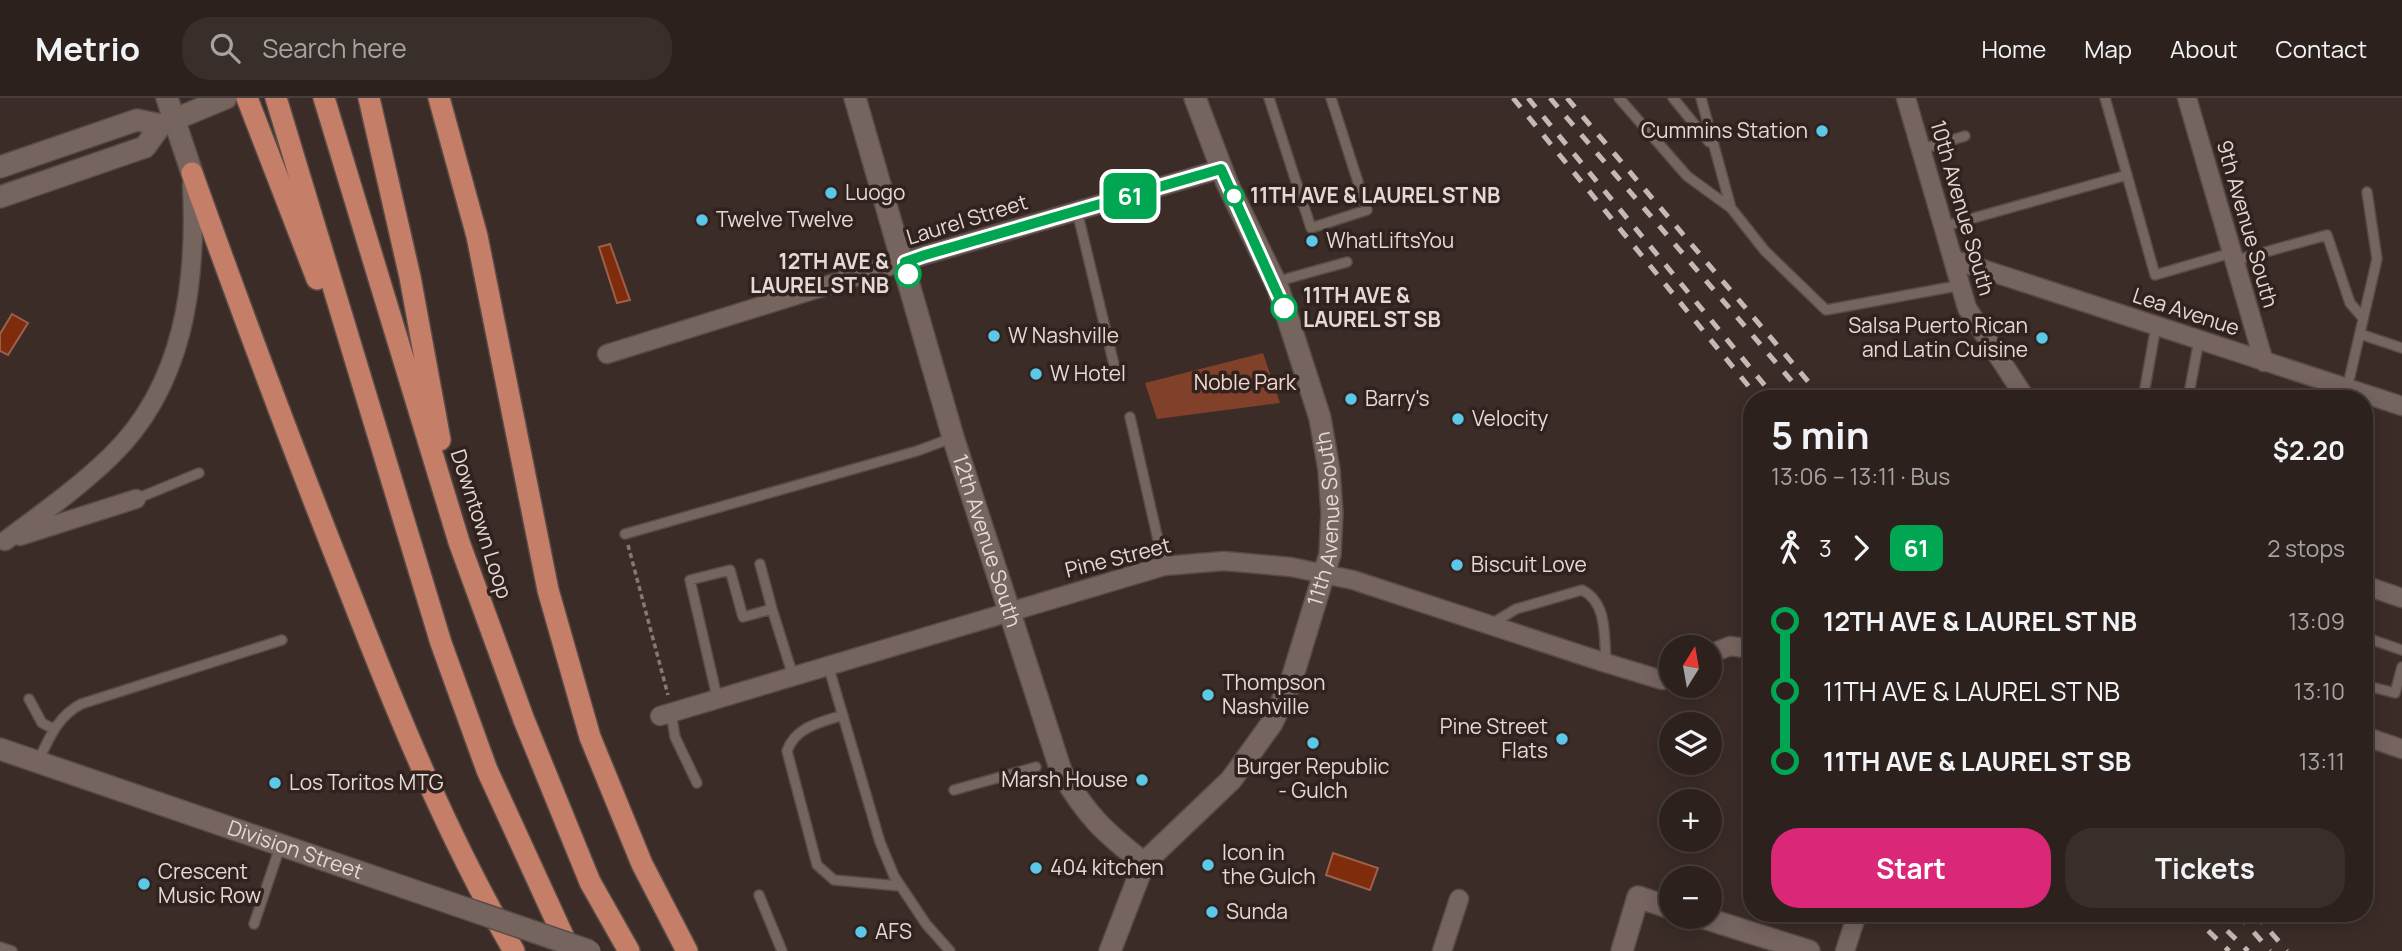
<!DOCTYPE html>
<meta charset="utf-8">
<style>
body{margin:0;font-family:Manrope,sans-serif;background:#382e2a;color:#f1f3f6;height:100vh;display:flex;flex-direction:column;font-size:26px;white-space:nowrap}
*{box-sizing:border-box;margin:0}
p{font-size:23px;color:#a6a3a4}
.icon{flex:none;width:38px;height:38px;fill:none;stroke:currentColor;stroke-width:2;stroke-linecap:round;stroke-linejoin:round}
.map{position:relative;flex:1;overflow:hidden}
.side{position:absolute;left:1743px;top:292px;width:630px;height:532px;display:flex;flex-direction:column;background:#2c211d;border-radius:28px;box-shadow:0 4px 18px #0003,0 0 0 2px #483e3b}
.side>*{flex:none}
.badge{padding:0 14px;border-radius:10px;font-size:24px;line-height:46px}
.needle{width:46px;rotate:11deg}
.fabs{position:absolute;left:1659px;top:537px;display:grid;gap:14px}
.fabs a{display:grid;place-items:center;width:63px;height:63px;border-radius:50%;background:#2c211d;box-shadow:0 4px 18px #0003,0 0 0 2px #483e3b;font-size:35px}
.map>.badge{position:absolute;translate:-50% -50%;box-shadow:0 0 0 4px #fff}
.legs{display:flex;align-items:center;gap:10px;height:77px;padding:0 28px;font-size:23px}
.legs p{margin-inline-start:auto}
.summary{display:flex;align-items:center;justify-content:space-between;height:119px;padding:0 28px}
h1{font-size:38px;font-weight:700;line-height:52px}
.cta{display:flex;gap:14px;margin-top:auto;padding:14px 28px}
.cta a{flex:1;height:80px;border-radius:28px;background:#db2777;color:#fff;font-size:28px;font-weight:700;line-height:80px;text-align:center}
.cta a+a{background:#382e2a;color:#f1f3f6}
ul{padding:0 28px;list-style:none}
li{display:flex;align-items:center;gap:24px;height:70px;font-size:26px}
li i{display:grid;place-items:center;width:10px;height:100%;margin:0 9px;background:currentColor}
li i::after{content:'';width:18px;height:18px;margin:-9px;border:5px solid;border-radius:50%;background:#2c211d}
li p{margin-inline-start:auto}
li:first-child i{background:linear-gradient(#0000 50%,currentColor 0)}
li:last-child i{background:linear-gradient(currentColor 50%,#0000 0)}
header{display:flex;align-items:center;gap:42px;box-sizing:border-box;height:98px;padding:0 35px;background:#2c211d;border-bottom:2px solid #483e3b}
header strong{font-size:33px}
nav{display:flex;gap:38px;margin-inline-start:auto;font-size:24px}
.search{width:490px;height:63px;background:#382e2a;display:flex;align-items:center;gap:18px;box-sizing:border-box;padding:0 24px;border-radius:28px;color:#a6a3a4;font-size:26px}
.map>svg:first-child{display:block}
.green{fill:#81402a}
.water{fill:#7f2c0d;stroke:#9d6049;stroke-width:2}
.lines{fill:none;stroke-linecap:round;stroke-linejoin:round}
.service-casing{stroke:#584b47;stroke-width:12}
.minor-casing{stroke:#584b47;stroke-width:21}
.tertiary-casing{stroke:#584b47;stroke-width:24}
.secondary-casing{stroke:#584b47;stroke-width:24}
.motorway-casing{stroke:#584b47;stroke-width:24}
.path{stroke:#857975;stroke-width:3.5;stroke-dasharray:5 3.5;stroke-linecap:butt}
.service{stroke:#76645f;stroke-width:9}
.minor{stroke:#76645f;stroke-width:18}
.tertiary{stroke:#76645f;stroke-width:21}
.secondary{stroke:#76645f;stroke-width:21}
.motorway{stroke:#c57e67;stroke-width:21}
.rail{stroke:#c4b9b5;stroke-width:5;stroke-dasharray:12 12;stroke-linecap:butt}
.secondary-bridge-casing{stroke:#584b47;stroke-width:24;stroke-linecap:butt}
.secondary-bridge{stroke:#76645f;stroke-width:21}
.line-1-casing{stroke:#fff;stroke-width:16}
.line-1{stroke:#00a651;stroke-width:10}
.poi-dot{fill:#5ac8e6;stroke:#31221e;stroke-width:2.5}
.stop-1-dot{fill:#fff;stroke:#00a651;stroke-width:3.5}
.labels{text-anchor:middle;stroke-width:7;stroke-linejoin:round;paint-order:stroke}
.poi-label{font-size:21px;fill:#e3d9d6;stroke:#31221e;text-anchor:start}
.stop-label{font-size:21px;font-weight:bold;fill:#e3d9d6;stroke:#31221e;text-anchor:start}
.street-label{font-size:21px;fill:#e3d9d6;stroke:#31221e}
.park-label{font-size:21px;fill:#f0d7cf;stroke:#31221e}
</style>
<header>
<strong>Metrio</strong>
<div class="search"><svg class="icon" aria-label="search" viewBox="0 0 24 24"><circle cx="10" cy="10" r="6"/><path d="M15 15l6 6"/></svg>Search here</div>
<nav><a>Home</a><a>Map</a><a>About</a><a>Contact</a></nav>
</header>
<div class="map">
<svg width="2402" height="853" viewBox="0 0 2402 853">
<rect width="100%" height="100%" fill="#3b2c27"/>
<path class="green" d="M 1263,255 L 1280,305 L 1157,321 L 1145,285 Z"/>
<path class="water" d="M 610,146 L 630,202 L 617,205 L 599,149 Z
M 12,216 L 28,225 L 8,257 L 0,253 L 0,236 Z
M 1333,755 L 1378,770 L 1370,792 L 1326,777 Z"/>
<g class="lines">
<g class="service-casing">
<path id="service" d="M 1269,0 L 1311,130 L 1367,112 L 1331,0
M 1619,0 L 1687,78 L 1731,110
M 1673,0 L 1709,44
M 1701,0 L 1731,110 L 1765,153 L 1826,212 L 1962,187
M 1922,51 L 1965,38
M 2127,77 L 2155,177 L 2231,155
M 1077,113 L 1116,275
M 1945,128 L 2127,77 L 2105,0
M 2233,163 L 2327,137 L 2350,205 L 2363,220
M 1275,184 L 1347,164
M 2360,236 L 2402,250
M 2347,291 L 2377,161 L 2367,94
M 2143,301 L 2156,228
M 2188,301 L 2199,242
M 1130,319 L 1164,468
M 136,401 L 199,375
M 625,436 L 917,353 L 952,340
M 760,466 L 772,511
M 1491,526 L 1516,511 L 1582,492 C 1608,505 1604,539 1606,565
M 2364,539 L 2402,552
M 828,567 L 880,744 L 894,778 L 926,826 L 950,853
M 2364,587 L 2395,595 L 2402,569
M 717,599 L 690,482 L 730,472 L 743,519 L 772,511 L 793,578
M 29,601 L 42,625 L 54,631
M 671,614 L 675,639 L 697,685
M 843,617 C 821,624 795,629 787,653 L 817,767 L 834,782 L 900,788
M 38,663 C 50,639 57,619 81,606 L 282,542
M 954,692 L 1036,669
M 759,797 L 782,853
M 254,826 L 280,749
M 0,849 L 12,853"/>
</g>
<g class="minor-casing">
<path id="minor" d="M 1906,0 L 1967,210 L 2026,301
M 2187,0 L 2264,264
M 1955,162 L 2402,308
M 607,256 L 925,157 L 1221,71
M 20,438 L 136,401
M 5,443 C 41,416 78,390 110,359 C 185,287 197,184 192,86
M 2364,487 L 2402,500
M 1710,556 L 1730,548 L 1752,551
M 660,618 L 1164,468 L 1224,463 L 1291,469 L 1353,482 L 1606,565 L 1662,582 L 1671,579
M 2364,638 L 2402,651
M 1442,853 L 1459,801
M 1845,853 L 1857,816"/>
</g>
<g class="tertiary-casing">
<g id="tertiary">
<path id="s1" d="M 1144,765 L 1231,682 L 1272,625 L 1291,584 L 1330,456 L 1332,415 L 1329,372 L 1320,320 L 1278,190 L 1227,85 L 1195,0"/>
</g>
</g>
<g class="secondary-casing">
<g id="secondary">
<path d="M 167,0 L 192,75"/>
<path id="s2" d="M 855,0 L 953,339 L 1061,673 C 1085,716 1105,735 1144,765 L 1110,853"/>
<path d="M 0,69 L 137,22 L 161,27 L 226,0"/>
<path d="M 0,99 L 145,49 L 161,27"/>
<path id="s3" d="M 0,651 L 453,806"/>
<path d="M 1701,819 L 1809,853"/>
<path d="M 1622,853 L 1638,799 L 1671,810"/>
</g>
</g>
<g class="motorway-casing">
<path id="motorway" d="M 247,0 L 317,181
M 276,0 L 441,545 L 487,672 L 570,853
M 324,0 L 459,444 L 524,622 L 590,784 L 629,853
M 369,0 L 410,179 L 440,342
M 439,0 L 477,138 L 548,492 L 590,639 L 642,766 L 687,853
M 192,75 C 242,215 294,354 349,492 C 397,615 447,738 514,853"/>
</g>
<path class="path" d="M 628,447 L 668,597"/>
<use href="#service" class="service"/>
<use href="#minor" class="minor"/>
<use href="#tertiary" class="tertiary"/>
<use href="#secondary" class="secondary"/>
<use href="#motorway" class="motorway"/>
<path class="rail" d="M 1513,0 L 1759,301
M 1528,0 L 1776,301
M 1550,0 L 1807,301
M 1567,0 L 1823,301
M 2191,816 L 2229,853
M 2210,816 L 2248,853
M 2238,816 L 2270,853
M 2255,816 L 2287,853"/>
<g class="secondary-bridge-casing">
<path id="secondary-bridge" d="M 453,806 L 590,853"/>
</g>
<use href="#secondary-bridge" class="secondary-bridge"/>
</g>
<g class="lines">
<g class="line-1-casing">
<path id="line-1" d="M 908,176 L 905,164 L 925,157 L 1221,71 L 1284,210"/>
</g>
<use href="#line-1" class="line-1"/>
</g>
<g class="poi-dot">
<circle cx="1822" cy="33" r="7"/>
<circle cx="831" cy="95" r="7"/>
<circle cx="702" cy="122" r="7"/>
<circle cx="1312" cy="143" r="7"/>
<circle cx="994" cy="238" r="7"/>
<circle cx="2042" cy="240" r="7"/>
<circle cx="1036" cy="276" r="7"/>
<circle cx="1351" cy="301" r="7"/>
<circle cx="1458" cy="321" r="7"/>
<circle cx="1457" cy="467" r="7"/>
<circle cx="1208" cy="597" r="7"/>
<circle cx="1562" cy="641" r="7"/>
<circle cx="1313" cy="645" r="7"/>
<circle cx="1142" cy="682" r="7"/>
<circle cx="275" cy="685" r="7"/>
<circle cx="1208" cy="767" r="7"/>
<circle cx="1036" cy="770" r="7"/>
<circle cx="144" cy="786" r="7"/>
<circle cx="1212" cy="814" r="7"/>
<circle cx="861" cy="834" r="7"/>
</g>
<g class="stop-1-dot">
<circle cx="1234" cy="98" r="9"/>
<circle cx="908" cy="176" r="12"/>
<circle cx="1284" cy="210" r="12"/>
</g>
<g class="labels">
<g class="poi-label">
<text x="1808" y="40" text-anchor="end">Cummins Station</text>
<text x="845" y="102">Luogo</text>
<text x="716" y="129">Twelve Twelve</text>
<text x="1326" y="150">WhatLiftsYou</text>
<text x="2028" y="235" text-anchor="end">Salsa Puerto Rican<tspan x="2028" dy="24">and Latin Cuisine</tspan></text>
<text x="1008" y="245">W Nashville</text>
<text x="1050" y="283">W Hotel</text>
<text x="1365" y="308">Barry's</text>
<text x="1472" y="328">Velocity</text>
<text x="1471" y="474">Biscuit Love</text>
<text x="1222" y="592">Thompson<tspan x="1222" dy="24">Nashville</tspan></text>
<text x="1548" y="636" text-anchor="end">Pine Street<tspan x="1548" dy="24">Flats</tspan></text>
<text x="1313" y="676" text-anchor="middle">Burger Republic<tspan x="1313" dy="24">- Gulch</tspan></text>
<text x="1128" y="689" text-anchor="end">Marsh House</text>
<text x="289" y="692">Los Toritos MTG</text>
<text x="1222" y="762">Icon in<tspan x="1222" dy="24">the Gulch</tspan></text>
<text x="1050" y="777">404 kitchen</text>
<text x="158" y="781">Crescent<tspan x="158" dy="24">Music Row</tspan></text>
<text x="1226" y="821">Sunda</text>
<text x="875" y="841">AFS</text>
</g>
<g class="stop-label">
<text x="1250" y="105">11TH AVE &amp; LAUREL ST NB</text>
<text x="889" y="171" text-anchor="end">12TH AVE &amp;<tspan x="889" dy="24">LAUREL ST NB</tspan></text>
<text x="1303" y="205">11TH AVE &amp;<tspan x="1303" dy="24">LAUREL ST SB</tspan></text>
</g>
<g class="street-label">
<text transform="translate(1962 110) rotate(74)" y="7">10th Avenue South</text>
<text transform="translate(967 122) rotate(-17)" y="7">Laurel Street</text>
<text transform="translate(2247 126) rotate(74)" y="7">9th Avenue South</text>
<text transform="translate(2186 214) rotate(18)" y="7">Lea Avenue</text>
<text dy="7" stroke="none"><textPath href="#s1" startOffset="404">11th Avenue South</textPath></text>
<text transform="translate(481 426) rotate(72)" y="7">Downtown Loop</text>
<text dy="7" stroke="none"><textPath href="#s2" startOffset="462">12th Avenue South</textPath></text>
<text transform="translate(1118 460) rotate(-14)" y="7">Pine Street</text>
<text dy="7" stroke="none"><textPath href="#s3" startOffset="312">Division Street</textPath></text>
</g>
<g class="park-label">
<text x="1245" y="292">Noble Park</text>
</g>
</g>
</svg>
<div class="fabs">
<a><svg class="needle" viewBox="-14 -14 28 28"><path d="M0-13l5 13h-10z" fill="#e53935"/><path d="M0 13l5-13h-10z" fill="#a6a3a4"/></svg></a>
<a><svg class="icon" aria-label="layers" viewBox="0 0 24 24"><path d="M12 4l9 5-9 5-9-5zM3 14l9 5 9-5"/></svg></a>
<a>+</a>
<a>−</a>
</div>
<b class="badge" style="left:1130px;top:98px;background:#00a651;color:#fff">61</b>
<section class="side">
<div class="summary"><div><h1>5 min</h1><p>13:06 – 13:11 · Bus</p></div><b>$2.20</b></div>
<div class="legs"><svg class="icon" aria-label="walk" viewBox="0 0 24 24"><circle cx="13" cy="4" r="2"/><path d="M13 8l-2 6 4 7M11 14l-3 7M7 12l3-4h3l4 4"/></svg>3<svg class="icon" aria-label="forward" viewBox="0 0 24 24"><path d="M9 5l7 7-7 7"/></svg><b class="badge" style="background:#00a651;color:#fff">61</b><p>2 stops</p></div>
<ul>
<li><i style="color:#00a651"></i><b>12TH AVE &amp; LAUREL ST NB</b><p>13:09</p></li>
<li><i style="color:#00a651"></i><span>11TH AVE &amp; LAUREL ST NB</span><p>13:10</p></li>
<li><i style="color:#00a651"></i><b>11TH AVE &amp; LAUREL ST SB</b><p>13:11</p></li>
</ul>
<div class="cta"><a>Start</a><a>Tickets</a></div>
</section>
</div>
